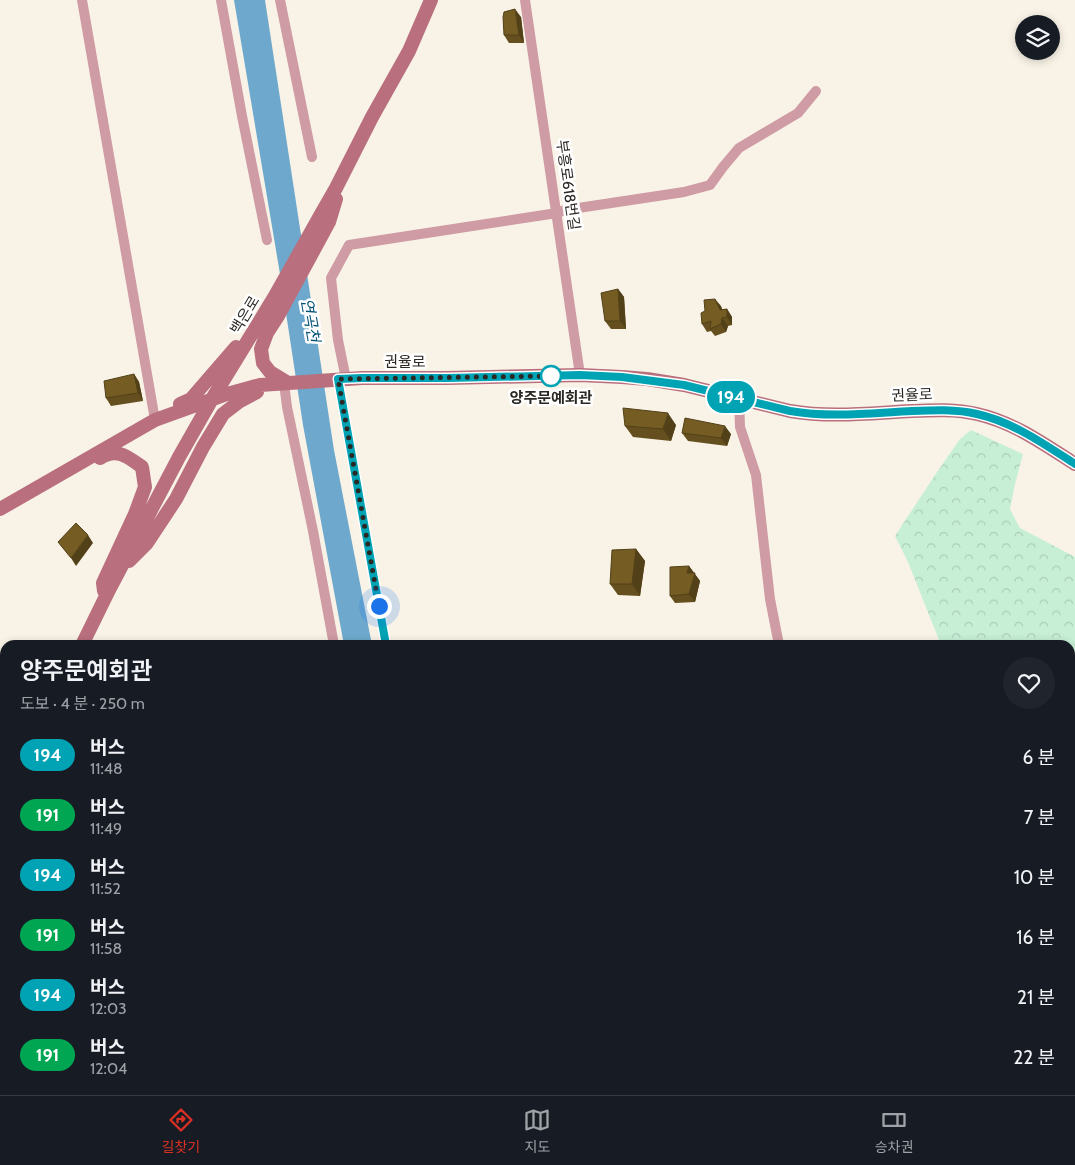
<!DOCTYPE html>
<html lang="ko">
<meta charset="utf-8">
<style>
body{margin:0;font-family:Cabin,"Noto Sans KR",sans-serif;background:#20242c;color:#f1f3f6;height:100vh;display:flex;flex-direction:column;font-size:19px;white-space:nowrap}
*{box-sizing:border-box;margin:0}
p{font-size:16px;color:#9ea1a6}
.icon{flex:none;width:28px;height:28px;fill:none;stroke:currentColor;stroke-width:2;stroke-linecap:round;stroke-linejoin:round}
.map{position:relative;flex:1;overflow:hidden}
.drawer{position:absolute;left:0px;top:640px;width:1075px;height:455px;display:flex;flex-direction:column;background:#171b24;border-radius:15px 15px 0 0;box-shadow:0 2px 8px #0003}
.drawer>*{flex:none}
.badge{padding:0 10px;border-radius:16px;font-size:18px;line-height:32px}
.buttons{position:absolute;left:1015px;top:15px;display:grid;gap:10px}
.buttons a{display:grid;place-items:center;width:45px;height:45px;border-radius:50%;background:#171b24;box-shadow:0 2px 8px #0003;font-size:25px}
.you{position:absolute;width:25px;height:25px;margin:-12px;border:4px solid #fff;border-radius:50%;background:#1a73e8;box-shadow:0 0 0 8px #1a73e833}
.map>.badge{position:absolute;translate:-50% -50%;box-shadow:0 0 0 2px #fff}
.round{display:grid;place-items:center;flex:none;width:52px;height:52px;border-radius:26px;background:#20242c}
.head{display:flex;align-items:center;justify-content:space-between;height:85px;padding:0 20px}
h1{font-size:24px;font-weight:600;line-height:38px}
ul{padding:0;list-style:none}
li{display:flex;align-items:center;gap:15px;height:60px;padding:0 20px}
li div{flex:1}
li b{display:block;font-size:19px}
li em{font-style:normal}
li .badge{min-width:55px;font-weight:700;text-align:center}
.tab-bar{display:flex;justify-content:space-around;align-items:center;height:70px;border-top:1px solid #363941;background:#171b24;font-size:14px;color:#9ea1a6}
.tab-bar a{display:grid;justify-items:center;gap:2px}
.tab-bar .on{color:#d93025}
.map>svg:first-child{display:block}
.forest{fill:url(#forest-crowns)}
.pitch{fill:#c7efd6}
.water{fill:#6ea9cd}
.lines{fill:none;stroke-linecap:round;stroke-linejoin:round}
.path{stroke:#a49f96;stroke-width:2;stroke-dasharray:2.5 2.5;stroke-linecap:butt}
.street{stroke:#cf9ba4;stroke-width:10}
.secondary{stroke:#b96f7e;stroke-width:14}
.wall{fill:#654f1e}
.shaded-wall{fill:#524018}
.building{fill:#755c23;stroke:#524018}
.line-casing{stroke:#fff;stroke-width:11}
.line{stroke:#00a3b4;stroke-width:8}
.walk{stroke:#2b2824;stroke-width:5;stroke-dasharray:0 9}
.stop-dot{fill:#fff;stroke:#00a3b4;stroke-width:2.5}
.labels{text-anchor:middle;stroke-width:5;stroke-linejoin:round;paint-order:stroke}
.street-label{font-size:15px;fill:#2b2824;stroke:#fff}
.stop-label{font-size:15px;font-weight:bold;fill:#2b2824;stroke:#fff}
.water-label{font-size:16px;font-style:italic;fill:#055377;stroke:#fff}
</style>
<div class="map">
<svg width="1075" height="1095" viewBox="0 0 1075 1095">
<defs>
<pattern id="forest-crowns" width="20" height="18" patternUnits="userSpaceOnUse" patternTransform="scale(1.25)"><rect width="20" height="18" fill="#c7efd6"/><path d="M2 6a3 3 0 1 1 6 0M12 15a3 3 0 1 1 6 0" fill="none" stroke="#abcdb8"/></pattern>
</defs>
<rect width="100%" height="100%" fill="#f9f3e7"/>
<path class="forest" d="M 971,430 L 1023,454 L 1015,484 L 1010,509 L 1020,528 L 1075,557 L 1075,834 L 1070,839 L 1070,645 L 941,645 L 908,562 L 895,536 L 933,478 L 960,439 Z
M 0,988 L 5,990 L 5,1090 L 210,1090 L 220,1095 L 0,1095 Z"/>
<path class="pitch" d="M 5,1090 L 144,1090 L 143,1095 L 4,1095 Z"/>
<path class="water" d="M 234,0 L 265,0 L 334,450 L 372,645 L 344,645 L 303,425 L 281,280 Z"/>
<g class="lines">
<path class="path" d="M 161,1090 L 170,1095
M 151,1095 L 153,1090"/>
<path class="street" d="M 82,0 L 155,420
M 221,0 L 242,116 L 267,240
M 280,0 L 312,157
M 525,0 L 580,375
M 338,379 L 386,645
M 346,379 L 338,340 L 331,278 L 349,245 L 557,213 L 565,210 L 684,192 L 710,185 L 723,167 L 739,148 L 798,113 L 816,91
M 284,383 L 287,407 L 313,531 L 334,645
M 739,399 L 740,427 L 756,475 L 770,599 L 779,645
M 0,965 L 5,970
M 243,1090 L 253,1095
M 494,1090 L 496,1095
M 556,1090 L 558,1095
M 910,1090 L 913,1095"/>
<path class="secondary" d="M 288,383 L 270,372 L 263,363 L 261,349 L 267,333 L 278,316 L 329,222 L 336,199
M 180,404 L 191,399 L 236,347
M 100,458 C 117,447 128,457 142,467 L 145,487 L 135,514 L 103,583 L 104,591
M 0,509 L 155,420 L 227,394 L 260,385 L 362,378 L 447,378 L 580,375 L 622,377 L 647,379 L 684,385 L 790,411 C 830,418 871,413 912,411 C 934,410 956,409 977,414 C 1013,422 1044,444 1075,464
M 129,561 L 147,543 L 176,499 L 203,447 L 223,414 L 240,401 L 257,392
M 82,645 L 109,590 L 179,457 L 212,399 L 275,296 L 320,216 L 336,188 L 372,117 L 409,51 L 431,0
M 0,830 L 5,818"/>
</g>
<path class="wall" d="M 521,17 L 524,43 L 509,43 L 504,35 Z
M 618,289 L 624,297 L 626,329 L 611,329 L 605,321 Z
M 715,299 L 722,310 L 727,309 L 732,317 L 732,325 L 728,326 L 726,332 L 715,336 L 711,331 L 707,332 L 702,324 L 705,311 Z
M 134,374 L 139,382 L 143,401 L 111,406 L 106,398 Z
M 676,425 L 671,441 L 633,437 L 625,426 Z
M 682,433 L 731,434 L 727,446 L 688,441 Z
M 636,549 L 645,561 L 640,596 L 618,595 L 610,584 Z
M 689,566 L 700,581 L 695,602 L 675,603 L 670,596 Z"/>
<path class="shaded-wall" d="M 515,9 L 521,17 L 524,43 L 519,35 Z
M 618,289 L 624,297 L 626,329 L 620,321 Z
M 715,299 L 721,306 L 726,318 L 720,310 Z
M 727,309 L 732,317 L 732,325 L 727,317 Z
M 722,318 L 728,326 L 726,332 L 721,324 Z
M 134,374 L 139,382 L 143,401 L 138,393 Z
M 668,413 L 676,425 L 671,441 L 663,429 Z
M 725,426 L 731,434 L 727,446 L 721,438 Z
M 88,535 L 93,543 L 76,566 L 71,558 Z
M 636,549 L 645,561 L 640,596 L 632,584 Z
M 689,566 L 700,581 L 695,602 L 689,594 L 687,573 Z"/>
<path class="building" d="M 515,9 L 519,35 L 504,35 L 503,17 L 504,12 Z
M 618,289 L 620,321 L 605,321 L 601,293 Z
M 715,299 L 720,310 L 727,309 L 727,317 L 722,318 L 721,324 L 710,329 L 711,321 L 702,324 L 701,313 L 705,311 L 704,300 Z
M 134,374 L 138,393 L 106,398 L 104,381 Z
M 623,408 L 668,413 L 663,429 L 625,426 Z
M 685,418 L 725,426 L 721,438 L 682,433 Z
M 76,523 L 88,535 L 71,558 L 58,542 Z
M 636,549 L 632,584 L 610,584 L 612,550 Z
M 689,566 L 687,573 L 695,573 L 689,594 L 670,596 L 670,567 Z"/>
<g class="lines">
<g class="line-casing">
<path id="line" d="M 386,645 L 338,379 L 362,378 L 448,378 L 580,375 L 622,377 L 684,385 L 790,411 C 830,418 871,413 912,411 C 934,410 956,409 977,414 C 1013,422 1044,444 1075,464"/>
</g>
<use href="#line" class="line"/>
<path class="walk" d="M 379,606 L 338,379 L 551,376"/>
</g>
<circle class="stop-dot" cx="551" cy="376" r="10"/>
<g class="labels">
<g class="street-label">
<text transform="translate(568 185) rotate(82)" y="5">부흥로618번길</text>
<text transform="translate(245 315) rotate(-59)" y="5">백은로</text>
<text x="405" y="367">권율로</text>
<text transform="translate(912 395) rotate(-2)" y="5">권율로</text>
</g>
<g class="stop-label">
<text x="551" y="403">양주문예회관</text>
</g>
<g class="water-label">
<text transform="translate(311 320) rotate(80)" y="6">연곡천</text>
</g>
</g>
</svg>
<div class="buttons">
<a><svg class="icon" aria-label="layers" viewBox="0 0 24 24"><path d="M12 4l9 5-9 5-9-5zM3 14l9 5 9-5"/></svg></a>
</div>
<div class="you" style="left:379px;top:606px"></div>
<b class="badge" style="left:731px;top:397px;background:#00a3b4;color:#fff">194</b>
<section class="drawer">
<div class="head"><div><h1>양주문예회관</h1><p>도보 · 4 분 · 250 m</p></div><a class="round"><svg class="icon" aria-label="heart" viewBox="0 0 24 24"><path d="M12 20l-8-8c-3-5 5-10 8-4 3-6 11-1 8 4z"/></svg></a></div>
<ul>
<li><span class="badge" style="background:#00a3b4;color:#fff">194</span><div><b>버스</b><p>11:48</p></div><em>6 분</em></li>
<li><span class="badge" style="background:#00a651;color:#fff">191</span><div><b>버스</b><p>11:49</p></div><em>7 분</em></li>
<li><span class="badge" style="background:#00a3b4;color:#fff">194</span><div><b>버스</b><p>11:52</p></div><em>10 분</em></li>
<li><span class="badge" style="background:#00a651;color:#fff">191</span><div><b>버스</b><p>11:58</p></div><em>16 분</em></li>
<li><span class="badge" style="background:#00a3b4;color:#fff">194</span><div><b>버스</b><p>12:03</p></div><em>21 분</em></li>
<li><span class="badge" style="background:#00a651;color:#fff">191</span><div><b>버스</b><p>12:04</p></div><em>22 분</em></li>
</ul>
</section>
</div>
<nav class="tab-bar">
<a class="on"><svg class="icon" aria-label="directions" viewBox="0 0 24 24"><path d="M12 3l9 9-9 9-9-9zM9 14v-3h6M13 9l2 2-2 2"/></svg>길찾기</a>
<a><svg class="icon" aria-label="map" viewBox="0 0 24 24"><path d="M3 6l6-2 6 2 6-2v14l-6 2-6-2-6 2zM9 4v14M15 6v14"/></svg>지도</a>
<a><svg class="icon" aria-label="tickets" viewBox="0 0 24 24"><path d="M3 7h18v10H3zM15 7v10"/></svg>승차권</a>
</nav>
